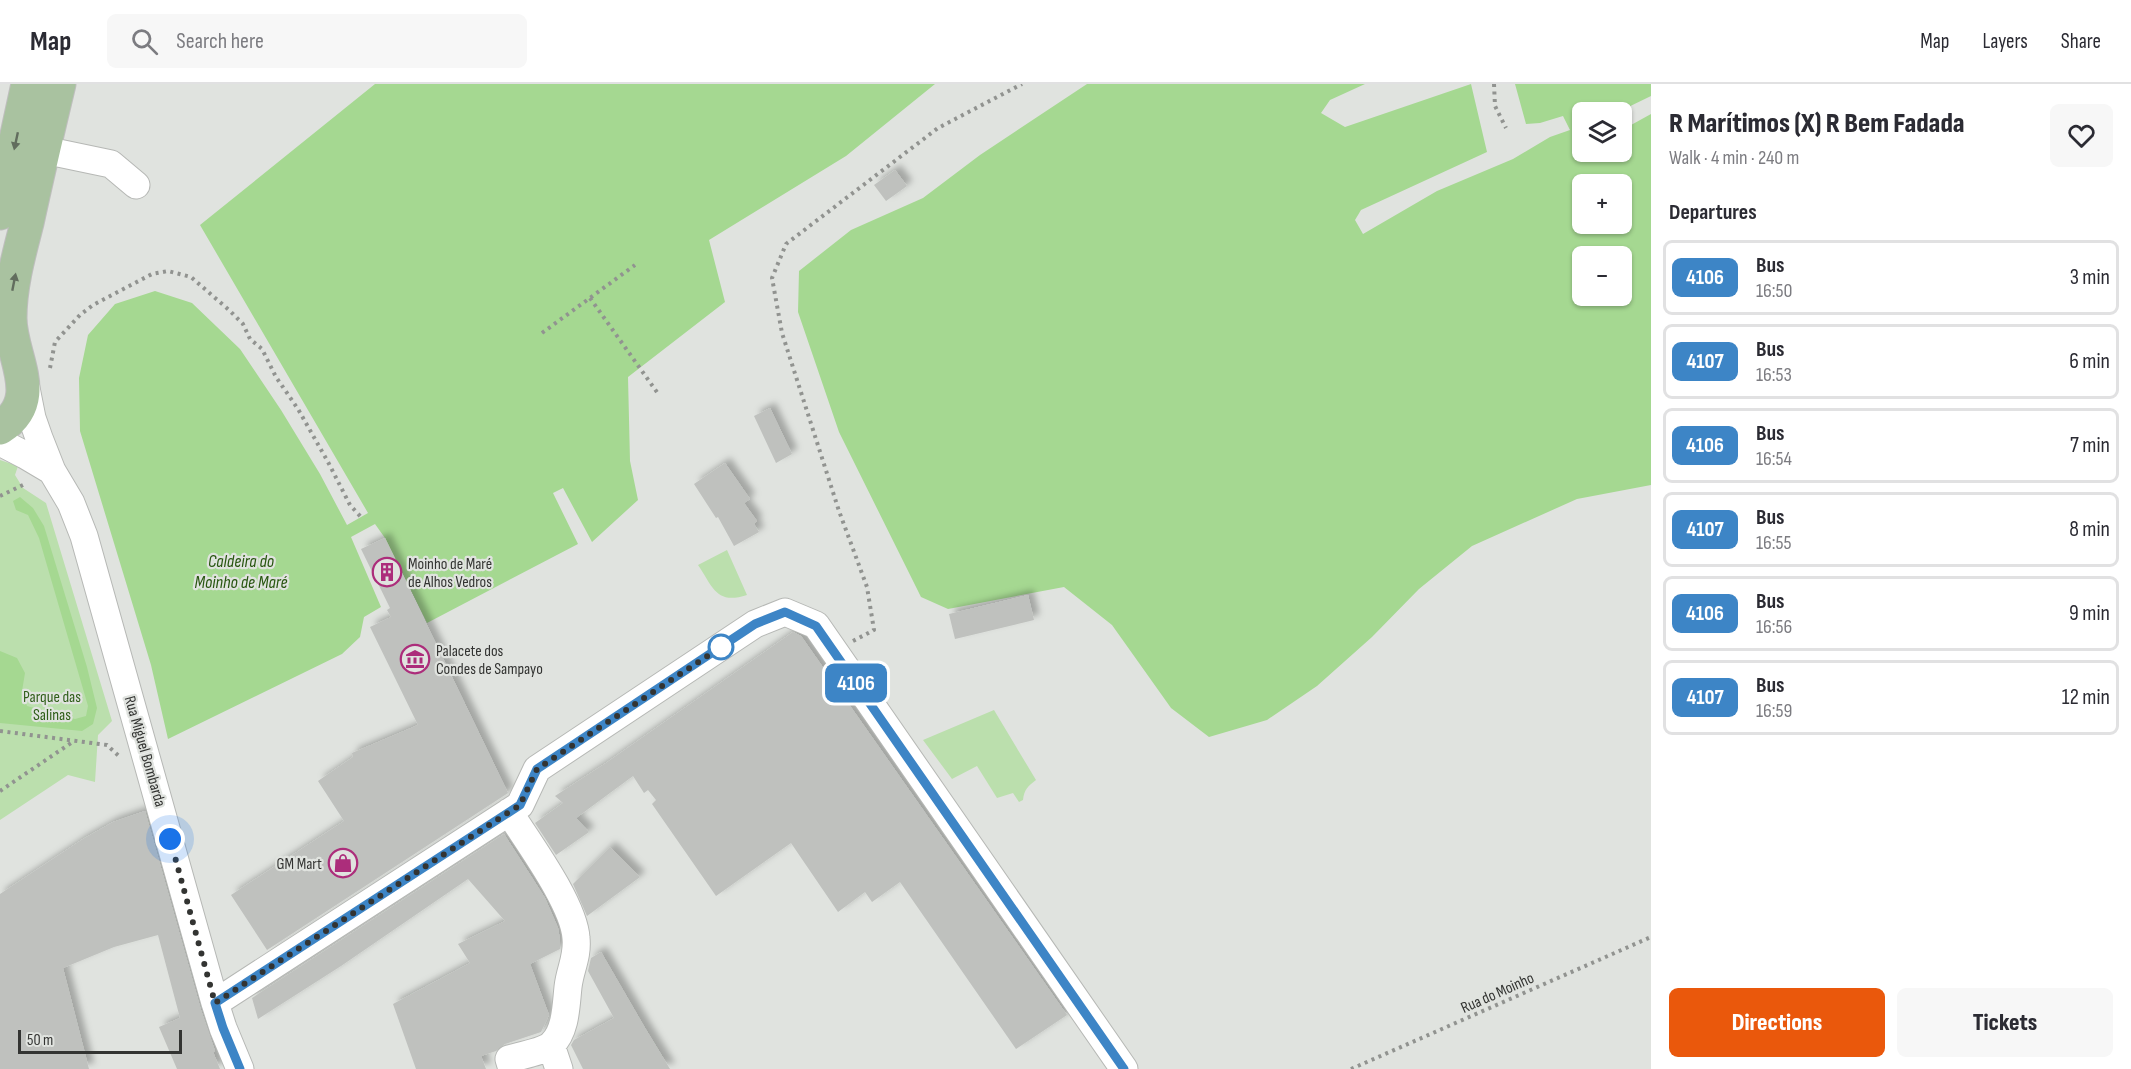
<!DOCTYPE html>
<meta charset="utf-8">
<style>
body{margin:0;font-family:"Sofia Sans Condensed",sans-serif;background:#f7f7f7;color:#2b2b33;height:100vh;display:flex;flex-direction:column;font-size:22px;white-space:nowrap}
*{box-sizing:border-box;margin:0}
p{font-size:20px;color:#7c7c81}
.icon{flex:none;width:33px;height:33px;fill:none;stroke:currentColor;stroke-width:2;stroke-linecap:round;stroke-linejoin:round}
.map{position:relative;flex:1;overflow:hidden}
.sheet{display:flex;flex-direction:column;background:#fff;width:480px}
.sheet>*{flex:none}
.badge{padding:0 12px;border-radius:9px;font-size:21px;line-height:39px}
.controls{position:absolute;left:1572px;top:18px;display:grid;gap:12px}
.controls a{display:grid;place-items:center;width:60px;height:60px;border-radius:9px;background:#fff;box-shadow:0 2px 4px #0004;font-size:30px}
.scale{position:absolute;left:18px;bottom:15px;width:164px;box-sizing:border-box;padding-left:6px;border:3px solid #333432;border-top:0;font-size:16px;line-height:21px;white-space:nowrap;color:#333432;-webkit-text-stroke:4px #e0e3df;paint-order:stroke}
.you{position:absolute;width:30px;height:30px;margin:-15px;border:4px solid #fff;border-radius:50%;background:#1a73e8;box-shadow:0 0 0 9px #1a73e833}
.map>.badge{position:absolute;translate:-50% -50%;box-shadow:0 0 0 3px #fff}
h2{padding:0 18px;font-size:22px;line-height:54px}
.round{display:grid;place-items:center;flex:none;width:63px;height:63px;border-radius:9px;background:#f7f7f7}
.head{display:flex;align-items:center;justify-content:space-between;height:102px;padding:0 18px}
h1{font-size:28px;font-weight:800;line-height:45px}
.button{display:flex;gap:12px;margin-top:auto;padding:12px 18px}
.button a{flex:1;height:69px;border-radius:9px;background:#ea580c;color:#fff;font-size:24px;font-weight:800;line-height:69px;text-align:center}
.button a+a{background:#f7f7f7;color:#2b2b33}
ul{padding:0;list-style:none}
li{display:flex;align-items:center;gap:18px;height:75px;margin:0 12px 9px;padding:0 6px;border:3px solid #e1e1e2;border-radius:9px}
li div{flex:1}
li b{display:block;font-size:22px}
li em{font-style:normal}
li .badge{min-width:66px;font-weight:700;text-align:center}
header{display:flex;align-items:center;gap:36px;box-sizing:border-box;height:84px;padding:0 30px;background:#fff;border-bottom:2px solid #e1e1e2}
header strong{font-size:28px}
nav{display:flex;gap:33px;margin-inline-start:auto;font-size:21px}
.search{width:420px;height:54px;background:#f7f7f7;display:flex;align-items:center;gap:15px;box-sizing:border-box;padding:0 21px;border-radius:9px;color:#7c7c81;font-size:22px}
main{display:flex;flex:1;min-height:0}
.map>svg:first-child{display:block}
.green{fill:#bbdfad}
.water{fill:#a5d891;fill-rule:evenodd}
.building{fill:#bfc1be;filter:url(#shadow)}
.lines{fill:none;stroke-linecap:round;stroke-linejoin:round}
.minor-casing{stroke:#b6b8b5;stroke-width:29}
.major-casing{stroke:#bebebd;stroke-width:35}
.path{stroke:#919390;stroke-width:4;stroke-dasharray:3 4.5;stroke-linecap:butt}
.minor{stroke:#fff;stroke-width:27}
.major{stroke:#a9c2a0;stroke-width:33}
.oneway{fill:#626d5e}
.line-casing{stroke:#fff;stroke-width:14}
.line{stroke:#3d85c6;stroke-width:9}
.walk{stroke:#333432;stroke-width:6;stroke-dasharray:0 10.8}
.stop-dot{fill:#fff;stroke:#3d85c6;stroke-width:3}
.labels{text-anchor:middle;stroke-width:4.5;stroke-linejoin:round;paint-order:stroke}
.poi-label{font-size:16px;fill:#333432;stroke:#e0e3df;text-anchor:start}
.park-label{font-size:16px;fill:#2f5e19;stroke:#e0e3df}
.street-label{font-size:16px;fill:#333432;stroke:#e0e3df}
.water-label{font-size:18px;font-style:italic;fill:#285610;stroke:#e0e3df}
</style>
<header>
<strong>Map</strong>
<div class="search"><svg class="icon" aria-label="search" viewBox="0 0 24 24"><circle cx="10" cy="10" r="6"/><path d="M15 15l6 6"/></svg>Search here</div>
<nav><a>Map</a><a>Layers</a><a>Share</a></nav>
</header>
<main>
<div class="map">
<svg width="1651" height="985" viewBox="0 0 1651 985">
<defs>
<filter id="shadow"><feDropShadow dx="5.5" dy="-5.5" stdDeviation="3" flood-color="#0004"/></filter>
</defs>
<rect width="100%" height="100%" fill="#e0e3df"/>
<path class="green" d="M 0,376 L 18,382 L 15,391 L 23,404 L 46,419 L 112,637 L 98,651 L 95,698 L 68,691 L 0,736 Z
M 727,466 L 747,511 C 716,521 713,503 698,481 Z
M 994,626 L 1036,696 C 1028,702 1024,706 1023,716 L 1019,718 L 1013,709 L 997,714 L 977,682 L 952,695 L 923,656 Z"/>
<path class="water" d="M 375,0 L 935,0 L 846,72 L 709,156 L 725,218 L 628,293 L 630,377 L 638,416 L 592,458 L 563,404 L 553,409 L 578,460 L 427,539 L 385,454 L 375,440 L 351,453 L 381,523 L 364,533 L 360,553 L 342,570 L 168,655 L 151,581 L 80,347 L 79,294 L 88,251 L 115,220 L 155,207 L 192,219 L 240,265 L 281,326 L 320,390 L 347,441 L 368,429 L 200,141 Z
M 1087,0 L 1365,0 L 1330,16 L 1321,29 L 1345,43 L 1471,0 L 1487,68 L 1361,126 L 1355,136 L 1363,150 L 1437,107 L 1513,75 L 1550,53 L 1570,46 L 1563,32 L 1540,39 L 1526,40 L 1515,0 L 1651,0 L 1651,12 L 1618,28 L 1582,28 L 1582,68 L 1622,68 L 1622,46 L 1651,30 L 1651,401 L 1577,415 L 1472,462 L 1419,505 L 1372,553 L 1317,602 L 1267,636 L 1209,653 L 1171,624 L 1112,541 L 1064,503 L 948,525 L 921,513 L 839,348 L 798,228 L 799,187 L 851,146 L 923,114 L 980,71 ZM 1622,100 L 1622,140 L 1582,140 L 1582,100 ZM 1622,172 L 1622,212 L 1582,212 L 1582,172 Z
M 20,413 L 33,424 L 44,442 L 87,583 L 97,624 L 93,640 L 82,647 L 0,639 L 0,567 L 17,574 L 25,589 L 22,607 L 27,622 L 75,635 L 86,632 L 88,622 L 39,454 L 28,431 L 16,426 L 13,417 Z"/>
<path class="building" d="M 895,86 L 907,102 L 886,117 L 874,101 Z
M 770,324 L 792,370 L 776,379 L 754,332 Z
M 725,379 L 750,415 L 744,419 L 757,437 L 754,440 L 759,448 L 734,462 L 718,433 L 716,434 L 694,400 Z
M 385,454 L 508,709 L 267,866 L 231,811 L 344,737 L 318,697 L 353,673 L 352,669 L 418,641 L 370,543 L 391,533 L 387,526 L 390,524 L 361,465 Z
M 1028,511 L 1034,536 L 955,555 L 949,530 Z
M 793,548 L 801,552 L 1067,931 L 1016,965 L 900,798 L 872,818 L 865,808 L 838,828 L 791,759 L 716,812 L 652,720 L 656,716 L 648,706 L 644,709 L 633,692 L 576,734 L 589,748 L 556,771 L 535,739 L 563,719 L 555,712 L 606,679 Z
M 145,727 L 201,926 L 215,967 L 213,968 L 220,985 L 177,985 L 159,943 L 180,934 L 158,851 L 114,863 L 63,884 L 89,985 L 0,985 L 0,810 L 83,755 L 113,738 Z
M 504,750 L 545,814 L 558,844 L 560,856 L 560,865 L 530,880 L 549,931 L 541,948 L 505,960 L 496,967 L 481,972 L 486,985 L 416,985 L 393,920 L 470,879 L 458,860 L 505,837 L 468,795 L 341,882 L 258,935 L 252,914 Z
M 610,763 L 640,793 L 587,832 L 573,800 Z
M 601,868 L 645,944 L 670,985 L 583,985 L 571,961 L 574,956 L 614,934 L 588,887 L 591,874 Z"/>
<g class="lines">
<g class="minor-casing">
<path id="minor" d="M 44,66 L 111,80 L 136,101
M 25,299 L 32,334 L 39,354 L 52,387 L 71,419 L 84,452 L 215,919 L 223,944 L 240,985
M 0,358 L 25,371 L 52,387
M 509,728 C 528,758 574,820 576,854 C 578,873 570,885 568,903 C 566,921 566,947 552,960 C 545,967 519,972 509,975 L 512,985
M 215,919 L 520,721 L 537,685 L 755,540 L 785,528 L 816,541 L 1124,985
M 551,961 L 559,985"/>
</g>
<g class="major-casing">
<path id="major" d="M 0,129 L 28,0
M 0,344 C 45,315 10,273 10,234 C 10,202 19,170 27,139 C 37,93 48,46 59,0"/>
</g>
<path class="path" d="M 1494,0 L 1495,22 L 1506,44
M 590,214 L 659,311
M 542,249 L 635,181
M 50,284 L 55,258 L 80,231 L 93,221 L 152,190 L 168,187 L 191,193 L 229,226 L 243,240 L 250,255 L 262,265 L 276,293 L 298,325 L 328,378 L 350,421 L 361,433
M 0,412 L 27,399
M 853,557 L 874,546 L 867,503 L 839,427 L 782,249 L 772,194 L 786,160 L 938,44 L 1022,0
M 0,647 L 107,661 L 121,674
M 0,707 L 74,657
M 1351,985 L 1651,853"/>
<use href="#minor" class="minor"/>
<use href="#major" class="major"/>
</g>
<defs><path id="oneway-solid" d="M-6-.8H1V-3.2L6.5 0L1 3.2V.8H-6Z" transform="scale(1.5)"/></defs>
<g class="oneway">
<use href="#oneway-solid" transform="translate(16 57) rotate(102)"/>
<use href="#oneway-solid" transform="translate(14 198) rotate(-79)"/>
</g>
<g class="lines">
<g class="line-casing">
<path id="line" d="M 240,985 L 223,944 L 215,919 L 520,721 L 537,685 L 755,540 L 785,528 L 816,542 L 1124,985"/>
</g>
<use href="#line" class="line"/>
<path class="walk" d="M 170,755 L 215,919 L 520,721 L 537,685 L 721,563"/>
</g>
<defs>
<g id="building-ring" transform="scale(1.5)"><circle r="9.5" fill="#e0e3df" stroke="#ac2d7b" stroke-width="1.5"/><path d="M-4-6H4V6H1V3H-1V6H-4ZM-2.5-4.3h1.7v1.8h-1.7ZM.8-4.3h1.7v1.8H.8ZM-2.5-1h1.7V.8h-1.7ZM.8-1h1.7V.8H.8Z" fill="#ac2d7b"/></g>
<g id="museum-ring" transform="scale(1.5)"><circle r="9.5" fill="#e0e3df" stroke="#ac2d7b" stroke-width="1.5"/><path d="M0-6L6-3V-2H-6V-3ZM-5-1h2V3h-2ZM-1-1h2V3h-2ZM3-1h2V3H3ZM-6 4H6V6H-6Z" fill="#ac2d7b"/></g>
<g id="shop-ring" transform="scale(1.5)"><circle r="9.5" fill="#e0e3df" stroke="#ac2d7b" stroke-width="1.5"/><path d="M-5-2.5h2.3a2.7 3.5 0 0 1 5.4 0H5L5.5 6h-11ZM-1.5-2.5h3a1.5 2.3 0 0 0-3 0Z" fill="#ac2d7b"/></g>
</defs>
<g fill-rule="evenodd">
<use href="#building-ring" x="387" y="488"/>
<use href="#museum-ring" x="415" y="575"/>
<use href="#shop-ring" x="343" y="779"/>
</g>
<circle class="stop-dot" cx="721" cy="563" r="12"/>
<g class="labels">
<g class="poi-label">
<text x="408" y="485">Moinho de Maré<tspan x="408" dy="18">de Alhos Vedros</tspan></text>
<text x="436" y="572">Palacete dos<tspan x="436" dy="18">Condes de Sampayo</tspan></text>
<text x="322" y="785" text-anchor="end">GM Mart</text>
</g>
<g class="park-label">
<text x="52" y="618">Parque das<tspan x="52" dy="18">Salinas</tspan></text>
</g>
<g class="street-label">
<text transform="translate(146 667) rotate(74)" y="6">Rua Miguel Bombarda</text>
<text transform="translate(1497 908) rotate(-24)" y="6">Rua do Moinho</text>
</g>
<g class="water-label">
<text x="241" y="483">Caldeira do<tspan x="241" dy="21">Moinho de Maré</tspan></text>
</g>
</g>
</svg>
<div class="controls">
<a><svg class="icon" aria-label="layers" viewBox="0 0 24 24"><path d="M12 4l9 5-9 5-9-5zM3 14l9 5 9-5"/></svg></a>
<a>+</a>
<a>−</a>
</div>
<div class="scale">50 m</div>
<div class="you" style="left:170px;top:755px"></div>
<b class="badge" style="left:856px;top:599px;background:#3d85c6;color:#fff">4106</b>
</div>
<section class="sheet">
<div class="head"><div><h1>R Marítimos (X) R Bem Fadada</h1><p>Walk · 4 min · 240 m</p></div><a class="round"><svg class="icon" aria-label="heart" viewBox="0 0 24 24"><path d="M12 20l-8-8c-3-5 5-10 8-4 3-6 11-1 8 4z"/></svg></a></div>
<h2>Departures</h2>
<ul>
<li><span class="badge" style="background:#3d85c6;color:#fff">4106</span><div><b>Bus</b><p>16:50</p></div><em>3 min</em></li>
<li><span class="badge" style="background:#3d85c6;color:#fff">4107</span><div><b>Bus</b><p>16:53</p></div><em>6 min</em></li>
<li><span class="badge" style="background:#3d85c6;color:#fff">4106</span><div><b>Bus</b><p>16:54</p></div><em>7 min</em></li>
<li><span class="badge" style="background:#3d85c6;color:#fff">4107</span><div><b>Bus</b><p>16:55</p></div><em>8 min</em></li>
<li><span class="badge" style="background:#3d85c6;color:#fff">4106</span><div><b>Bus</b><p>16:56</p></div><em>9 min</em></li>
<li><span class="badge" style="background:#3d85c6;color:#fff">4107</span><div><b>Bus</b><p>16:59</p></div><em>12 min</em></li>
</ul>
<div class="button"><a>Directions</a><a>Tickets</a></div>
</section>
</main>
